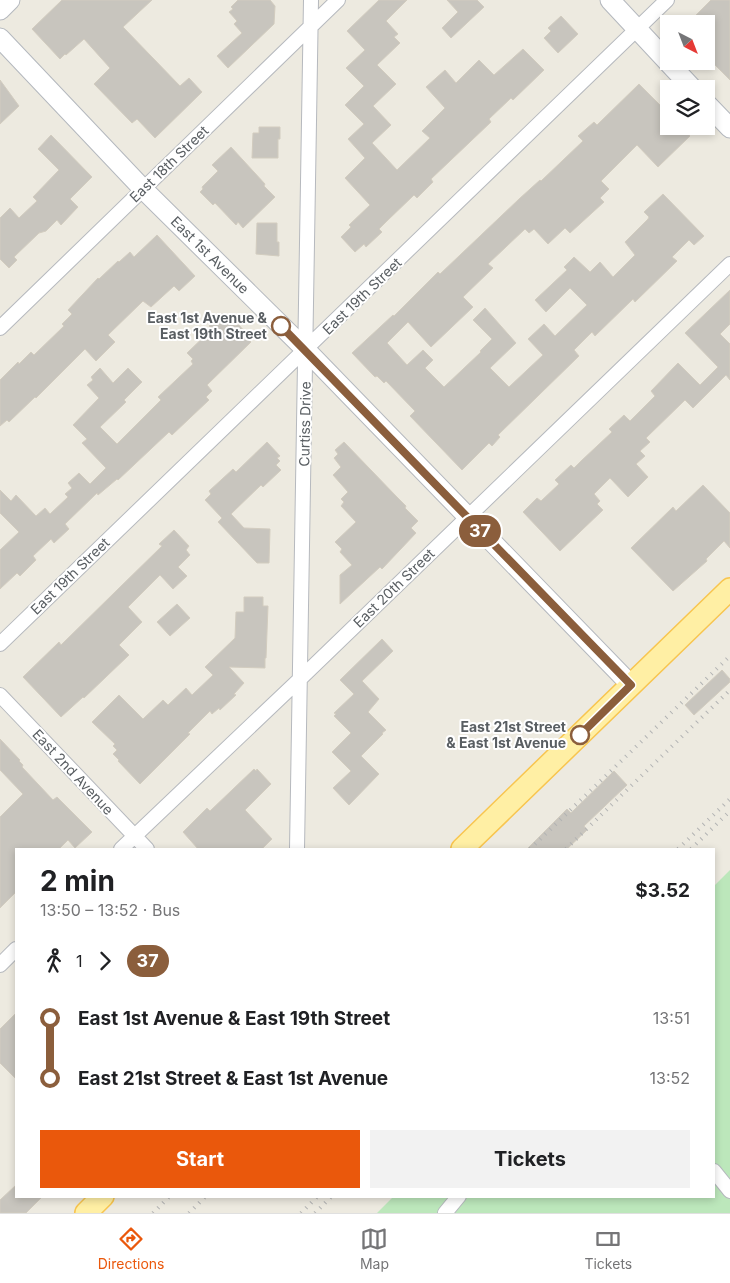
<!DOCTYPE html>
<meta charset="utf-8">
<style>
body{margin:0;font-family:Inter,sans-serif;background:#f2f2f2;color:#202124;height:100vh;display:flex;flex-direction:column;font-size:19px;white-space:nowrap}
*{box-sizing:border-box;margin:0}
p{font-size:16px;color:#757577}
.icon{flex:none;width:28px;height:28px;fill:none;stroke:currentColor;stroke-width:2;stroke-linecap:round;stroke-linejoin:round}
.map{position:relative;flex:1;overflow:hidden}
.panel{position:absolute;left:15px;top:848px;width:700px;height:350px;display:flex;flex-direction:column;background:#fff;border-radius:0px;box-shadow:0 2px 8px #0003}
.panel>*{flex:none}
.badge{padding:0 10px;border-radius:16px;font-size:18px;line-height:32px}
.needle{width:32px;rotate:138deg}
.buttons{position:absolute;left:660px;top:15px;display:grid;gap:10px}
.buttons a{display:grid;place-items:center;width:55px;height:55px;border-radius:0px;background:#fff;box-shadow:0 2px 8px #0003;font-size:25px}
.map>.badge{position:absolute;translate:-50% -50%;box-shadow:0 0 0 2px #fff}
.legs{display:flex;align-items:center;gap:8px;height:55px;padding:0 25px;font-size:16px}
.legs p{margin-inline-start:auto}
.head{display:flex;align-items:center;justify-content:space-between;height:85px;padding:0 25px}
h1{font-size:28px;font-weight:700;line-height:38px}
.action{display:flex;gap:10px;margin-top:auto;padding:10px 25px}
.action a{flex:1;height:58px;border-radius:0px;background:#ea580c;color:#fff;font-size:20px;font-weight:700;line-height:58px;text-align:center}
.action a+a{background:#f2f2f2;color:#202124}
ul{padding:0 25px;list-style:none}
li{display:flex;align-items:center;gap:18px;height:60px;font-size:19px}
li i{display:grid;place-items:center;width:8px;height:100%;margin:0 6px;background:currentColor}
li i::after{content:'';width:12px;height:12px;margin:-6px;border:4px solid;border-radius:50%;background:#fff}
li p{margin-inline-start:auto}
li:first-child i{background:linear-gradient(#0000 50%,currentColor 0)}
li:last-child i{background:linear-gradient(currentColor 50%,#0000 0)}
.tab-bar{display:flex;justify-content:space-around;align-items:center;height:70px;border-top:1px solid #e0e0e0;background:#fff;font-size:14px;color:#757577}
.tab-bar a{display:grid;justify-items:center;gap:2px}
.tab-bar .current{color:#ea580c}
.map>svg:first-child{display:block}
.green{fill:#bce7bb}
.building{fill:#c8c5be;stroke:#d2ccbf}
.lines{fill:none;stroke-linecap:round;stroke-linejoin:round}
.street-casing{stroke:#b6b9be;stroke-width:16}
.secondary-casing{stroke:#b4b8be;stroke-width:21}
.primary-casing{stroke:#f8c54f;stroke-width:24}
.street{stroke:#fff;stroke-width:14}
.secondary{stroke:#fff;stroke-width:19}
.primary{stroke:#ffefa4;stroke-width:21}
.rail{stroke:#b2b3b3;stroke-width:4;stroke-dasharray:1 6;stroke-linecap:butt}
.line-1-casing{stroke:#fff;stroke-width:11}
.line-1{stroke:#8b5e3c;stroke-width:8}
.stop-1-dot{fill:#fff;stroke:#8b5e3c;stroke-width:2.5}
.labels{text-anchor:middle;stroke-width:4;stroke-linejoin:round;paint-order:stroke}
.street-label{font-size:14px;fill:#595e62;stroke:#fff}
.stop-label{font-size:14px;font-weight:bold;fill:#595e62;stroke:#fff;text-anchor:end}
</style>
<div class="map">
<svg width="730" height="1213" viewBox="0 0 730 1213">
<rect width="100%" height="100%" fill="#edeae0"/>
<path class="green" d="M 730,870 L 730,1213 L 377,1213 L 394,1196 L 714,1196 L 714,886 Z"/>
<path class="building" d="M 62,0 L 152,0 L 123,27 L 180,86 L 189,78 L 202,92 L 155,138 L 137,119 L 132,123 L 94,84 L 110,68 L 84,39 L 66,55 L 65,54 L 60,59 L 32,29 Z
M 238,0 L 270,0 L 275,6 L 274,24 L 228,68 L 217,56 L 242,33 L 234,24 L 237,21 L 229,12 L 233,9 L 231,7 Z
M 379,0 L 407,0 L 386,21 L 398,34 L 394,37 L 400,43 L 377,65 L 396,84 L 373,106 L 391,125 L 372,143 L 397,170 L 430,138 L 422,131 L 445,108 L 426,87 L 445,70 L 456,83 L 479,60 L 494,75 L 523,49 L 544,70 L 513,100 L 511,98 L 489,119 L 491,122 L 431,179 L 433,182 L 417,198 L 414,195 L 387,221 L 379,229 L 382,232 L 366,247 L 364,244 L 355,252 L 341,237 L 351,227 L 349,225 L 370,205 L 345,178 L 365,158 L 348,139 L 364,124 L 345,105 L 364,86 L 346,68 L 365,50 L 347,31 Z
M 447,0 L 477,0 L 484,7 L 451,38 L 442,28 L 458,12 Z
M 711,0 L 730,0 L 730,80 L 706,56 L 706,24 L 687,24 Z
M 561,16 L 578,34 L 558,53 L 544,38 L 551,31 L 548,28 Z
M 0,80 L 19,106 L 0,124 Z
M 639,84 L 669,114 L 669,126 L 680,126 L 690,136 L 658,167 L 637,145 L 601,181 L 609,189 L 600,198 L 604,202 L 570,233 L 565,228 L 548,244 L 534,229 L 529,233 L 525,229 L 488,264 L 493,268 L 463,297 L 473,307 L 431,347 L 408,322 L 387,343 L 407,365 L 423,350 L 433,360 L 425,368 L 444,387 L 481,352 L 480,351 L 492,339 L 473,320 L 485,308 L 516,343 L 490,368 L 509,387 L 543,355 L 528,339 L 544,324 L 555,336 L 587,305 L 570,288 L 546,312 L 535,300 L 567,270 L 564,267 L 574,257 L 590,272 L 600,262 L 613,277 L 635,255 L 625,242 L 648,219 L 649,217 L 644,212 L 663,194 L 704,236 L 694,245 L 689,240 L 672,257 L 677,261 L 635,302 L 633,299 L 595,336 L 592,332 L 574,350 L 579,356 L 498,435 L 500,437 L 492,446 L 489,443 L 462,470 L 410,416 L 415,411 L 386,381 L 384,383 L 377,376 L 375,377 L 352,353 L 393,315 L 394,316 L 438,272 L 440,274 L 519,199 L 540,180 L 541,181 L 583,141 L 578,136 L 594,122 L 597,125 Z
M 259,127 L 280,127 L 280,139 L 278,139 L 278,158 L 252,158 L 253,133 L 259,133 Z
M 51,135 L 92,177 L 70,199 L 78,207 L 61,225 L 57,220 L 46,231 L 39,233 L 14,257 L 17,260 L 9,268 L 0,259 L 0,218 L 10,208 L 19,218 L 37,201 L 33,197 L 59,170 L 38,149 Z
M 231,147 L 265,184 L 264,186 L 275,197 L 243,228 L 238,222 L 236,225 L 215,203 L 213,205 L 200,192 L 203,189 L 202,187 L 218,171 L 212,165 Z
M 257,223 L 277,223 L 277,242 L 279,242 L 279,256 L 256,254 Z
M 157,235 L 195,276 L 179,291 L 174,286 L 151,307 L 143,301 L 108,335 L 115,342 L 96,361 L 85,349 L 36,398 L 35,397 L 9,422 L 7,420 L 0,426 L 0,380 L 18,362 L 19,364 L 31,352 L 34,355 L 64,326 L 62,324 L 72,314 L 68,310 L 98,278 L 99,279 L 118,261 L 119,262 L 130,252 L 134,257 Z
M 730,290 L 730,324 L 720,334 L 730,344 L 730,380 L 726,375 L 693,408 L 685,400 L 646,438 L 650,442 L 640,451 L 645,456 L 636,464 L 648,477 L 628,497 L 610,478 L 594,494 L 600,501 L 597,504 L 603,510 L 560,551 L 523,512 L 537,498 L 541,501 L 559,484 L 555,480 L 571,465 L 574,468 L 581,461 L 612,432 L 609,429 L 624,415 L 630,421 L 655,396 L 651,391 L 678,363 L 700,385 L 718,367 L 685,333 Z
M 222,313 L 235,326 L 238,324 L 246,333 L 244,335 L 251,342 L 207,385 L 212,391 L 206,397 L 209,400 L 172,435 L 169,432 L 118,480 L 117,479 L 98,495 L 97,493 L 65,524 L 69,529 L 54,543 L 51,539 L 33,556 L 36,560 L 20,576 L 17,573 L 0,589 L 0,550 L 19,532 L 0,513 L 0,490 L 11,501 L 16,495 L 36,516 L 45,508 L 50,514 L 68,497 L 65,494 L 72,488 L 68,483 L 79,473 L 90,484 L 106,468 L 82,443 L 87,439 L 73,425 L 99,398 L 87,385 L 93,380 L 91,377 L 100,368 L 113,383 L 128,368 L 142,382 L 124,400 L 126,402 L 100,427 L 117,444 L 161,400 L 158,397 L 193,364 L 191,361 L 193,359 L 187,353 L 212,329 L 209,326 Z
M 267,442 L 280,456 L 277,458 L 280,461 L 276,465 L 281,470 L 263,487 L 261,485 L 231,514 L 244,528 L 270,529 L 269,563 L 257,563 L 218,522 L 222,518 L 205,500 L 211,494 L 209,491 L 233,469 L 236,472 Z
M 344,442 L 396,496 L 406,506 L 405,508 L 418,521 L 411,528 L 416,533 L 382,569 L 380,567 L 340,604 L 340,575 L 352,565 L 340,552 L 342,549 L 335,542 L 356,522 L 341,506 L 344,502 L 341,499 L 348,492 L 333,475 L 341,467 L 334,458 L 338,454 L 335,450 Z
M 703,485 L 730,513 L 730,548 L 724,541 L 706,559 L 707,561 L 673,591 L 631,548 L 673,507 L 676,511 Z
M 174,530 L 189,546 L 186,550 L 190,555 L 178,567 L 187,576 L 173,589 L 160,575 L 128,607 L 142,622 L 119,645 L 129,655 L 84,698 L 83,697 L 61,717 L 23,677 L 59,642 L 61,645 L 116,591 L 162,546 L 159,544 Z
M 244,597 L 263,597 L 263,606 L 268,606 L 266,658 L 265,658 L 265,668 L 229,667 L 244,683 L 234,694 L 236,695 L 220,710 L 219,708 L 212,714 L 210,711 L 188,733 L 190,734 L 140,784 L 118,761 L 119,760 L 113,754 L 117,750 L 113,746 L 115,744 L 92,722 L 119,695 L 143,719 L 163,700 L 168,705 L 186,688 L 192,695 L 213,675 L 205,667 L 235,638 L 236,612 L 244,612 Z
M 177,604 L 190,618 L 170,636 L 157,622 Z
M 382,639 L 393,651 L 362,681 L 379,699 L 368,712 L 386,730 L 382,733 L 383,734 L 361,756 L 379,774 L 349,805 L 333,788 L 351,771 L 332,752 L 351,733 L 334,716 L 336,714 L 334,713 L 354,694 L 340,680 Z
M 722,670 L 730,679 L 730,682 L 694,715 L 685,705 Z
M 0,739 L 20,760 L 19,761 L 23,765 L 22,767 L 53,800 L 57,797 L 92,832 L 75,848 L 68,840 L 59,849 L 16,849 L 16,892 L 0,908 L 0,817 L 23,794 L 0,770 Z
M 254,769 L 256,771 L 257,769 L 271,784 L 245,810 L 272,839 L 262,849 L 198,849 L 183,832 L 207,808 L 210,811 Z
M 614,771 L 627,785 L 584,826 L 587,830 L 567,849 L 527,849 L 567,809 L 571,813 Z
M 16,1013 L 16,1079 L 0,1063 L 0,1029 Z
M 16,1185 L 16,1196 L 43,1196 L 26,1213 L 0,1213 L 0,1200 Z"/>
<g class="lines">
<g class="street-casing">
<path id="street" d="M 0,328 L 338,0
M 0,644 L 667,0
M 0,695 L 147,849
M 121,849 L 301,678 L 730,264
M 297,849 L 311,0
M 0,965 L 16,949
M 714,1171 L 730,1191
M 445,1213 L 459,1196"/>
</g>
<g class="secondary-casing">
<g id="secondary">
<path d="M 610,0 L 693,89"/>
<path d="M 0,10 L 10,0"/>
<path id="s1" d="M 0,38 L 143,189 L 306,350 L 631,685"/>
<path d="M 706,103 L 730,128"/>
</g>
</g>
<g class="primary-casing">
<path id="primary" d="M 462,849 L 730,589
M 86,1213 L 103,1196"/>
</g>
<use href="#street" class="street"/>
<use href="#secondary" class="secondary"/>
<use href="#primary" class="primary"/>
<path class="rail" d="M 530,849 L 730,656
M 566,849 L 730,690
M 678,849 L 730,799
M 691,849 L 730,811
M 153,1213 L 170,1196
M 189,1213 L 206,1196
M 301,1213 L 318,1196
M 315,1213 L 332,1196"/>
</g>
<g class="lines">
<g class="line-1-casing">
<path id="line-1" d="M 281,326 L 631,685 L 580,735"/>
</g>
<use href="#line-1" class="line-1"/>
</g>
<g class="stop-1-dot">
<circle cx="281" cy="326" r="9"/>
<circle cx="580" cy="735" r="9"/>
</g>
<g class="labels">
<g class="street-label">
<text transform="translate(169 164) rotate(-44)" y="5">East 18th Street</text>
<text dy="5" stroke="none"><textPath href="#s1" startOffset="302">East 1st Avenue</textPath></text>
<text transform="translate(362 296) rotate(-44)" y="5">East 19th Street</text>
<text transform="translate(305 424) rotate(-89)" y="5">Curtiss Drive</text>
<text transform="translate(70 576) rotate(-44)" y="5">East 19th Street</text>
<text transform="translate(394 588) rotate(-44)" y="5">East 20th Street</text>
<text transform="translate(73 772) rotate(47)" y="5">East 2nd Avenue</text>
</g>
<g class="stop-label">
<text x="267" y="323">East 1st Avenue &amp;<tspan x="267" dy="16">East 19th Street</tspan></text>
<text x="566" y="732">East 21st Street<tspan x="566" dy="16">&amp; East 1st Avenue</tspan></text>
</g>
</g>
</svg>
<div class="buttons">
<a><svg class="needle" viewBox="-14 -14 28 28"><path d="M0-13l5 13h-10z" fill="#e53935"/><path d="M0 13l5-13h-10z" fill="#757577"/></svg></a>
<a><svg class="icon" aria-label="layers" viewBox="0 0 24 24"><path d="M12 4l9 5-9 5-9-5zM3 14l9 5 9-5"/></svg></a>
</div>
<b class="badge" style="left:480px;top:531px;background:#8b5e3c;color:#fff">37</b>
<section class="panel">
<div class="head"><div><h1>2 min</h1><p>13:50 – 13:52 · Bus</p></div><b>$3.52</b></div>
<div class="legs"><svg class="icon" aria-label="walk" viewBox="0 0 24 24"><circle cx="13" cy="4" r="2"/><path d="M13 8l-2 6 4 7M11 14l-3 7M7 12l3-4h3l4 4"/></svg>1<svg class="icon" aria-label="forward" viewBox="0 0 24 24"><path d="M9 5l7 7-7 7"/></svg><b class="badge" style="background:#8b5e3c;color:#fff">37</b></div>
<ul>
<li><i style="color:#8b5e3c"></i><b>East 1st Avenue &amp; East 19th Street</b><p>13:51</p></li>
<li><i style="color:#8b5e3c"></i><b>East 21st Street &amp; East 1st Avenue</b><p>13:52</p></li>
</ul>
<div class="action"><a>Start</a><a>Tickets</a></div>
</section>
</div>
<nav class="tab-bar">
<a class="current"><svg class="icon" aria-label="directions" viewBox="0 0 24 24"><path d="M12 3l9 9-9 9-9-9zM9 14v-3h6M13 9l2 2-2 2"/></svg>Directions</a>
<a><svg class="icon" aria-label="map" viewBox="0 0 24 24"><path d="M3 6l6-2 6 2 6-2v14l-6 2-6-2-6 2zM9 4v14M15 6v14"/></svg>Map</a>
<a><svg class="icon" aria-label="tickets" viewBox="0 0 24 24"><path d="M3 7h18v10H3zM15 7v10"/></svg>Tickets</a>
</nav>
